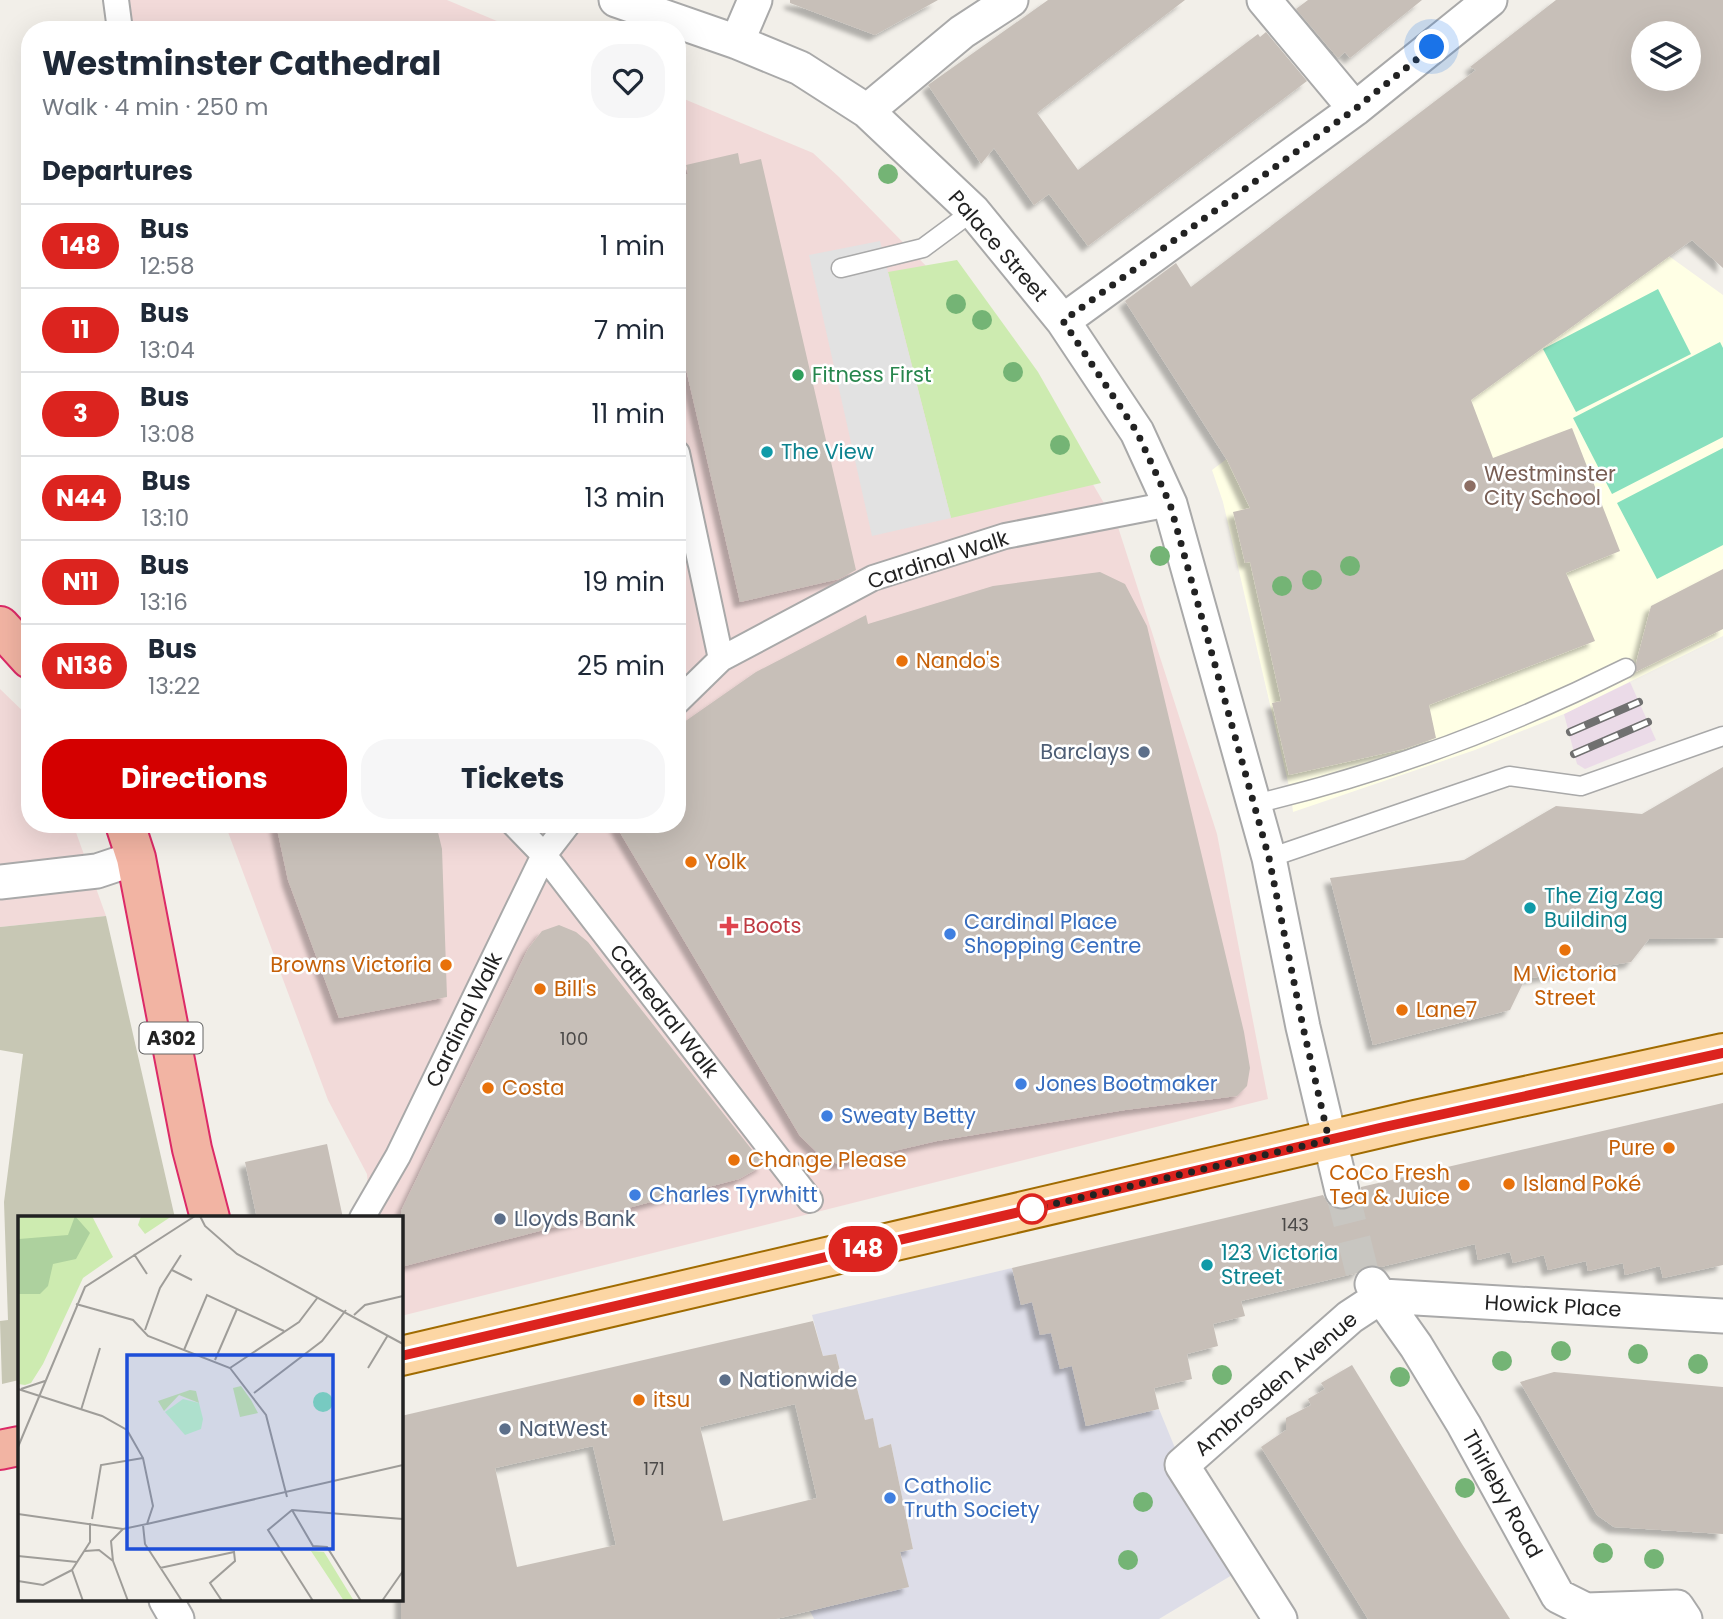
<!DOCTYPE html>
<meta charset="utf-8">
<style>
body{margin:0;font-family:Poppins,sans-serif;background:#f6f6f7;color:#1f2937;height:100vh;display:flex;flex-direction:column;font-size:26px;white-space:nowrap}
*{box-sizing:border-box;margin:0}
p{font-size:23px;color:#747a83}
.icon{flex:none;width:38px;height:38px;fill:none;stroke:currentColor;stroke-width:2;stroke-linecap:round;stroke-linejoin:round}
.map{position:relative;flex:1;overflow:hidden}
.sheet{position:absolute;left:21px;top:21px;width:665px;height:812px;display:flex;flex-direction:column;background:#fff;border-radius:28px;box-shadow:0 7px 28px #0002}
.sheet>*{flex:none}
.badge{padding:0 14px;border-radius:23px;font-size:24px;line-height:46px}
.controls{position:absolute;left:1631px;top:21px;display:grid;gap:14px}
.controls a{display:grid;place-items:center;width:70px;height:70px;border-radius:50%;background:#fff;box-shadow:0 7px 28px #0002;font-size:35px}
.you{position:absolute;width:35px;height:35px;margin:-18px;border:5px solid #fff;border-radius:50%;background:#1a73e8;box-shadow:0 0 0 10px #1a73e833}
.map>.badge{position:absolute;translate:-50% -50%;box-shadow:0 0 0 4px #fff}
h2{padding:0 21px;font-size:26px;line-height:63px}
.round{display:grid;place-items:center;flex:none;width:74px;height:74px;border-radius:28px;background:#f6f6f7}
.headline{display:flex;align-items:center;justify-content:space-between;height:119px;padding:0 21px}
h1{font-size:33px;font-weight:700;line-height:52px}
.action{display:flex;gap:14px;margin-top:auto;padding:14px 21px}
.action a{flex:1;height:80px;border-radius:28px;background:#d40000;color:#fff;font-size:28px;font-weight:700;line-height:80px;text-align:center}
.action a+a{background:#f6f6f7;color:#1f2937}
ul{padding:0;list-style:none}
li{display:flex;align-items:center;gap:21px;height:84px;padding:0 21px;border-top:2px solid #e0e1e3}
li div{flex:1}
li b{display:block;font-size:26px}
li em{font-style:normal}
li .badge{min-width:77px;font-weight:700;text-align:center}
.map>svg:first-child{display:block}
.commercial{fill:#f2dad9}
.industrial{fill:#ebdbe8}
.education{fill:#ffffe5}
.construction{fill:#c7c7b4}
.grass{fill:#cdebb0}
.pitch{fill:#88e0be}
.parking{fill:#e2e2e2}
.plaza{fill:#dddde8}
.building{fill:#c7bfb8;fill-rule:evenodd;filter:url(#shadow)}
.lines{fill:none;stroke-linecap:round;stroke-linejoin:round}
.minor-tunnel{stroke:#c8c6c1;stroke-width:33;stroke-dasharray:33 17;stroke-linecap:butt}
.service-casing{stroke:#a9a9a9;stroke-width:21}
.pedestrian-casing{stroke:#a9a9a9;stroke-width:28}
.minor-casing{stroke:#a9a9a9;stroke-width:37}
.primary-casing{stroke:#a06b00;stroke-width:42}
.trunk-casing{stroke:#dc2a67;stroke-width:42}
.service{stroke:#fff;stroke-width:18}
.pedestrian{stroke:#fff;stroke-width:24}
.minor{stroke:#fff;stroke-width:33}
.primary{stroke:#fcd6a4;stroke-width:38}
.trunk{stroke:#f2b4a3;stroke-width:38}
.rail-casing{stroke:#707070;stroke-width:8}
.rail{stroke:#fff;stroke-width:5;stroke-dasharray:16;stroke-linecap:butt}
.tree{fill:#74b475}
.line-casing{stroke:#fff;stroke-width:16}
.line{stroke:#dc241f;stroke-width:10}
.walk{stroke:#222;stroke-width:7;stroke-dasharray:0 12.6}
.leisure-dot{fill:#2e9e5b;stroke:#fff;stroke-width:2.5}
.culture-dot{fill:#0f9aa8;stroke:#fff;stroke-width:2.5}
.education-dot{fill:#8d6e63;stroke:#fff;stroke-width:2.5}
.food-dot{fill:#e8710a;stroke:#fff;stroke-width:2.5}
.service-dot{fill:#5c6f8a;stroke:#fff;stroke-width:2.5}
.health-dot{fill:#e0444e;stroke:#fff;stroke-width:2.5}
.shop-dot{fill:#3f7fe0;stroke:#fff;stroke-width:2.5}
.stop-dot{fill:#fff;stroke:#dc241f;stroke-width:3.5}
.labels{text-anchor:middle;stroke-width:5;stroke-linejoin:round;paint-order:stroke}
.number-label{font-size:18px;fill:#4b4948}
.shield{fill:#fff;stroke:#646464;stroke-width:2}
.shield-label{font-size:19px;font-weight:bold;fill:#222}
.street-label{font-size:21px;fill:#222;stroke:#fff}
.leisure-label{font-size:21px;fill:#27864d;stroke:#fff;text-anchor:start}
.culture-label{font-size:21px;fill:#0d838f;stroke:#fff;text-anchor:start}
.education-label{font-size:21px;fill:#785e54;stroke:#fff;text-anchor:start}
.food-label{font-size:21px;fill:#c56008;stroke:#fff;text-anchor:start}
.service-label{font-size:21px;fill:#4e5e75;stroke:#fff;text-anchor:start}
.shop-label{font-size:21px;fill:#366cbe;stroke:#fff;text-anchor:start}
.health-label{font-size:21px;fill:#be3a42;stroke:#fff;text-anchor:start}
.inset-road{fill:none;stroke:#9f9d99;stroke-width:2}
.view{fill:#1d4ed8;fill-opacity:0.15;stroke:#1d4ed8;stroke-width:3.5}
.inset-edge{fill:none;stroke:#222;stroke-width:3.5}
</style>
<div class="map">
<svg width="1723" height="1619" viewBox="0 0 1723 1619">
<defs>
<filter id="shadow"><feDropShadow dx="-6" dy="6" stdDeviation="2" flood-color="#0004"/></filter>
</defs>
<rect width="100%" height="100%" fill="#f2efe9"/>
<path class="commercial" d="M 120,0 L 447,0 L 518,30 L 113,30 Z
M 677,96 L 813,153 L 839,177 L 1023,365 L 1118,527 L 1217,834 L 1268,1099 L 401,1316 L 401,1218 L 370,1218 L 367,1174 L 328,1100 L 225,824 L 677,824 Z
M 0,689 L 30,718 L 30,824 L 73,824 L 106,916 L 0,927 Z"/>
<path class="industrial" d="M 1630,682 L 1656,740 L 1585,769 L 1577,764 L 1564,714 Z"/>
<path class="education" d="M 1580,192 L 1723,295 L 1723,636 L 1564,714 L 1475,750 L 1293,812 L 1291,795 L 1223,502 L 1212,470 Z"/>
<path class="construction" d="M 106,916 L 175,1218 L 19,1218 L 19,1380 L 2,1384 L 0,1321 L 8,1320 L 4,1202 L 23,1054 L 0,1050 L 0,927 Z"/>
<path class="grass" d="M 957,260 L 1038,372 L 1101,483 L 951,518 L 888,272 Z"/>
<path class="pitch" d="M 1658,289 L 1691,354 L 1576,412 L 1543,349 Z
M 1720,342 L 1723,348 L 1723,437 L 1612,494 L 1573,418 Z
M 1723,448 L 1723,545 L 1657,579 L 1617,503 Z"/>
<path class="parking" d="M 880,241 L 951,518 L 872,536 L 809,255 Z"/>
<path class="plaza" d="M 1012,1268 L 1021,1305 L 1032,1302 L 1072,1366 L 1086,1426 L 1159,1409 L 1182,1465 L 1247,1566 L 1159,1619 L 814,1619 L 810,1611 L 908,1587 L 900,1552 L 913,1549 L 891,1444 L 879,1448 L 873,1419 L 865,1420 L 856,1384 L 844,1387 L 836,1354 L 823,1356 L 812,1315 Z"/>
<path class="building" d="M 790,0 L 938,0 L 875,35 L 790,3 Z
M 1048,0 L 1185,0 L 1037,113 L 1078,170 L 1258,34 L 1260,37 L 1266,32 L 1307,81 L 1088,246 L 1049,194 L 1034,205 L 994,148 L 981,164 L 928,85 Z
M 1308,0 L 1422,0 L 1350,58 L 1345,52 L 1338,58 L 1296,9 Z
M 1556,0 L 1723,0 L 1723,268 L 1692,240 L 1471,400 L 1493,458 L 1572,428 L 1620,551 L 1566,573 L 1595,641 L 1429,705 L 1436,738 L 1404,749 L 1289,775 L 1272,703 L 1281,701 L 1250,562 L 1245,563 L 1233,512 L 1250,508 L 1227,460 L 1125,301 L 1176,263 L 1191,287 L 1476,70 L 1470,67 ZM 1643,33 L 1689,33 L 1689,79 L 1643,79 Z
M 738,153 L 740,164 L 761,159 L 856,570 L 839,579 L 740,602 L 677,330 L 677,176 L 688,174 L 686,165 Z
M 1723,569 L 1723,629 L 1636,672 L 1636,663 L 1651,606 Z
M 1100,572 L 1125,584 L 1147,626 L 1244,1032 L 1250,1068 L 1247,1086 L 1237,1096 L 1125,1110 L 937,1141 L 838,1164 L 823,1158 L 800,1136 L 615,824 L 677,824 L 677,727 L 756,672 L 866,615 L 868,624 L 993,586 Z
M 1723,767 L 1723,938 L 1649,939 L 1631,962 L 1525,979 L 1510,1010 L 1373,1045 L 1330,878 L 1464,860 L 1556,806 L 1642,814 Z
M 276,824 L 436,824 L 442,849 L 447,997 L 339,1018 L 288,880 Z
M 559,925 L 576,932 L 588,942 L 764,1165 L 739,1179 L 401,1267 L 401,1211 L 528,949 L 542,931 Z
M 1723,1103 L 1723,1265 L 1663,1278 L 1660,1266 L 1625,1275 L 1623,1263 L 1588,1271 L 1586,1261 L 1548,1270 L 1544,1255 L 1513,1263 L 1510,1252 L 1478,1260 L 1475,1244 L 1381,1267 L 1370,1265 L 1361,1268 L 1357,1273 L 1241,1301 L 1245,1316 L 1213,1324 L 1218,1346 L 1187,1354 L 1192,1379 L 1154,1388 L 1159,1409 L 1086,1426 L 1072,1366 L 1060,1369 L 1051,1333 L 1040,1335 L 1032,1302 L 1021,1305 L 1012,1268 L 1323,1195 L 1329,1205 L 1336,1209 L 1346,1210 L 1356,1204 L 1361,1196 L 1361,1187 Z
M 327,1144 L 343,1218 L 257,1218 L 245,1162 Z
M 813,1321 L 823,1356 L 836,1354 L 844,1387 L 856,1384 L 865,1420 L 873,1418 L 879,1448 L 891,1444 L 913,1549 L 900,1552 L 909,1587 L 776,1619 L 401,1619 L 401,1416 ZM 795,1404 L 817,1498 L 723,1521 L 700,1427 ZM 593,1446 L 616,1545 L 517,1567 L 495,1468 Z
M 1352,1365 L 1462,1544 L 1510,1619 L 1368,1619 L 1357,1601 L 1261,1447 L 1286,1430 L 1286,1418 L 1311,1405 L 1308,1399 L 1325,1389 L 1321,1383 Z
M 1554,1372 L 1723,1387 L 1723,1534 L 1614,1527 L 1597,1515 L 1520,1382 Z"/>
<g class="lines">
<path class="minor-tunnel" d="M 1342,1191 L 1362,1272 L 1369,1279"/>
<g class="service-casing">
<path id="service" d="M 841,268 L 923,248 L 973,211
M 1254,804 C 1383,774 1508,727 1626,668
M 1269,858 L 1509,776 L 1581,786 L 1723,736"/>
</g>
<g class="pedestrian-casing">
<path id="pedestrian" d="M 116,0 L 120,30
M 677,453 L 721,659 L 677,702
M 721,659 L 873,578 L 1005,536 L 1170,504
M 514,824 L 544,855 L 810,1200
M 362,1218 L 398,1156 L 544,855 L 568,824"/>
</g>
<g class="minor-casing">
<path id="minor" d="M 616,0 L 737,42 L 800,68 L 867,111 L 973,211 L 1063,321 L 1137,432 L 1170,504 L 1269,858 L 1303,1027 L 1342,1191
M 1264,0 L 1355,109
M 737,42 L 755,0
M 867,111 L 962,32 L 1011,0
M 1063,321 L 1355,109 L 1490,0
M 0,882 L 97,871 L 136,858
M 1372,1284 L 1416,1346 L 1464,1425 L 1558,1596 L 1586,1610 L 1677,1607 L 1685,1619
M 166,1600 L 177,1619
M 1280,1619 L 1182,1465 L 1350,1317 L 1382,1296 L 1723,1316"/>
</g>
<g class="primary-casing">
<path id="primary" d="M 401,1356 L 1415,1120 L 1723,1053"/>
</g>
<g class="trunk-casing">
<path id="trunk" d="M 0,626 L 30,659
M 125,824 L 136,858 L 192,1149 L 210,1218
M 0,1450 L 19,1446"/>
</g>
<use href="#service" class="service"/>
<use href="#pedestrian" class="pedestrian"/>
<use href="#minor" class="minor"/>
<use href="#primary" class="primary"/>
<use href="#trunk" class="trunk"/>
<g class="rail-casing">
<path id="rail" d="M 1570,732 L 1639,702
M 1574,754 L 1648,722"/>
</g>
<use href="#rail" class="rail"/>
</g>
<g class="tree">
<circle cx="888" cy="174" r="10"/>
<circle cx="956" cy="304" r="10"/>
<circle cx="982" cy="320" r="10"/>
<circle cx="1013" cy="372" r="10"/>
<circle cx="1060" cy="445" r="10"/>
<circle cx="1160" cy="556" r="10"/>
<circle cx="1350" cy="566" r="10"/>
<circle cx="1312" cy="580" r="10"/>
<circle cx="1282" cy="586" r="10"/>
<circle cx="1561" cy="1351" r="10"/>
<circle cx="1638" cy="1354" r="10"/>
<circle cx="1502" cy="1361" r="10"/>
<circle cx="1698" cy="1364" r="10"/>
<circle cx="1222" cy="1375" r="10"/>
<circle cx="1400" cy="1377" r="10"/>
<circle cx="1465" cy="1488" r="10"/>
<circle cx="1143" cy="1502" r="10"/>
<circle cx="1603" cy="1553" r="10"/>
<circle cx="1654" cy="1559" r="10"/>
<circle cx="1128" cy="1560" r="10"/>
</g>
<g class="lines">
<g class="line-casing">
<path id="line" d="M 401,1356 L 1384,1127 L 1723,1053"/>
</g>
<use href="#line" class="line"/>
<path class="walk" d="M 1032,1209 L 1329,1140 L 1303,1027 L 1269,858 L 1170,504 L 1137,432 L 1063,321 L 1355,109 L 1432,47"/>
</g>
<circle class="leisure-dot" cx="798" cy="375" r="7"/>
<g class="culture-dot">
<circle cx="767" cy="452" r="7"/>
<circle cx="1530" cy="908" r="7"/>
<circle cx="1207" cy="1265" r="7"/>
</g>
<circle class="education-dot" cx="1470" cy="486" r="7"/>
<g class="food-dot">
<circle cx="902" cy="661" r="7"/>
<circle cx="691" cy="862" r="7"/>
<circle cx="1565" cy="950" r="7"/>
<circle cx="446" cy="965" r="7"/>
<circle cx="540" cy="989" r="7"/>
<circle cx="1402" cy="1010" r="7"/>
<circle cx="488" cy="1088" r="7"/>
<circle cx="1669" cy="1148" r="7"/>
<circle cx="734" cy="1160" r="7"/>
<circle cx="1509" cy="1184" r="7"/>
<circle cx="1464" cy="1185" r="7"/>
<circle cx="639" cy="1400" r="7"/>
</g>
<g class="service-dot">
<circle cx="1144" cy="752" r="7"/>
<circle cx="500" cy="1219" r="7"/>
<circle cx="725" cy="1380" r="7"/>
<circle cx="505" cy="1429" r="7"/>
</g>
<path class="health-dot" d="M725.5 915.5h7v7h7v7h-7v7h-7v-7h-7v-7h7z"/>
<g class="shop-dot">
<circle cx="950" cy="934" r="7"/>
<circle cx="1021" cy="1084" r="7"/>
<circle cx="827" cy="1116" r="7"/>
<circle cx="635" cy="1195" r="7"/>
<circle cx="890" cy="1498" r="7"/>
</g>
<circle class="stop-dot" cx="1032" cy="1209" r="14"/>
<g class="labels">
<g class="number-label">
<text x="574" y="1045">100</text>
<text x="1295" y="1231">143</text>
<text x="654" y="1475">171</text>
</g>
<rect class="shield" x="139.5" y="1022.5" width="63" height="31" rx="5"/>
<g class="shield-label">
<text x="171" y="1045">A302</text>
</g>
<g class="street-label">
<text transform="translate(998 246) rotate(49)" y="7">Palace Street</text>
<text transform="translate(938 560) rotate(-18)" y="7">Cardinal Walk</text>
<text transform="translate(664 1011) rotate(52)" y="7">Cathedral Walk</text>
<text transform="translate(464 1020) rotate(-64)" y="7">Cardinal Walk</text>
<text transform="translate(1553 1306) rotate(3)" y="7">Howick Place</text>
<text transform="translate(1276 1384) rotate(-41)" y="7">Ambrosden Avenue</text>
<text transform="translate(1502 1494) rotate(61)" y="7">Thirleby Road</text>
</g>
<g class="leisure-label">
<text x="812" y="382">Fitness First</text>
</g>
<g class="culture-label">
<text x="781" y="459">The View</text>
<text x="1544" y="903">The Zig Zag<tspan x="1544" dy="24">Building</tspan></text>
<text x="1221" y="1260">123 Victoria<tspan x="1221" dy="24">Street</tspan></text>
</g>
<g class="education-label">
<text x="1484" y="481">Westminster<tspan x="1484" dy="24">City School</tspan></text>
</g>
<g class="food-label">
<text x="916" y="668">Nando's</text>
<text x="705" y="869">Yolk</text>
<text x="432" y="972" text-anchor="end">Browns Victoria</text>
<text x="1565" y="981" text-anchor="middle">M Victoria<tspan x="1565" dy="24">Street</tspan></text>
<text x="554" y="996">Bill's</text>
<text x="1416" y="1017">Lane7</text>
<text x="502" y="1095">Costa</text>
<text x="1655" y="1155" text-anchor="end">Pure</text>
<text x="748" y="1167">Change Please</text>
<text x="1450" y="1180" text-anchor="end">CoCo Fresh<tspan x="1450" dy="24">Tea &amp; Juice</tspan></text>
<text x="1523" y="1191">Island Poké</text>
<text x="653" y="1407">itsu</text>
</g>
<g class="service-label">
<text x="1130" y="759" text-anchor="end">Barclays</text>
<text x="514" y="1226">Lloyds Bank</text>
<text x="739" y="1387">Nationwide</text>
<text x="519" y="1436">NatWest</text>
</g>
<g class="shop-label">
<text x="964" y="929">Cardinal Place<tspan x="964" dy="24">Shopping Centre</tspan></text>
<text x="1035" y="1091">Jones Bootmaker</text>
<text x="841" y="1123">Sweaty Betty</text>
<text x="649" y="1202">Charles Tyrwhitt</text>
<text x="904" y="1493">Catholic<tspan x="904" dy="24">Truth Society</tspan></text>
</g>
<g class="health-label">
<text x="743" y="933">Boots</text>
</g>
</g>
<g transform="translate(18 1216)">
<rect width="385" height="385" fill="#f2efe9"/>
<path d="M 0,0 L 74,0 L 95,41 L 65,62 L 25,148 L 13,167 L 7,169 L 0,168 ZM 123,0 L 154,0 L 127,18 L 120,9 ZM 223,170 L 233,184 L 240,197 L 222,201 L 215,172 ZM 172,174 L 178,175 L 181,187 L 161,179 L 146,195 L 140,185 ZM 293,335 L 306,336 L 336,385 L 326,385 Z" fill="#cdebb0"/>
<path d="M 57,0 L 72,17 L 58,43 L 35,48 L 30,70 L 22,78 L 0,78 L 1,23 L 50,19 Z" fill="#add19e"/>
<path d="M 165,183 L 181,187 L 185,203 L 183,213 L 167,219 L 147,196 Z" fill="#c8facc"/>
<path d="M295 186a10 10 0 1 1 20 0a10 10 0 1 1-20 0Z" fill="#88e0be"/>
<path class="inset-road" d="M 182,0 L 187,10 L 219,38 L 385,128M 116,38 L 129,58M 154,54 L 174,64M 58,88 L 115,104 L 130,120 L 212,152 L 248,199 L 269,281M 336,99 L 347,89 L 385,80M 127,114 L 142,72 L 163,39M 166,134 L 189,79 L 266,115M 197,144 L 219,93M 212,152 L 281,106 L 300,81M 350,152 L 370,119M 0,173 L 84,200 L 109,214 L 125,242 L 135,290 L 129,308 L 105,313 L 0,298M 3,173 L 27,165M 236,177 L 304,125 L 328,94M 63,194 L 82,132M 0,231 L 67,71 L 177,0M 274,294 L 295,330 L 309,331 L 343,385M 74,303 L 83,249 L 125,242M 129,308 L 385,249M 125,309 L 127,328 L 164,385M 105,313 L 93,325 L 95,345 L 110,385M 67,335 L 81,334 L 95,345M 0,340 L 59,346M 142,352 L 216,336 L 217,345 L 192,367 L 204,385M 0,365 L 25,369 L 54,354M 65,385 L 54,354 L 72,326 L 72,307M 295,385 L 250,314 L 274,294 L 385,303M 364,385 L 385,355"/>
<path class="view" d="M 109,139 L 315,139 L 315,333 L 109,333 Z"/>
<rect width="385" height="385" class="inset-edge"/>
</g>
</svg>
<div class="controls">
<a><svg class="icon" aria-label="layers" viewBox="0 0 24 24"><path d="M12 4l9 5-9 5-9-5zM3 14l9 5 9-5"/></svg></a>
</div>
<div class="you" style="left:1432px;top:47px"></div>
<b class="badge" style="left:863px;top:1249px;background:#dc241f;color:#fff">148</b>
<section class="sheet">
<div class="headline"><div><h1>Westminster Cathedral</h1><p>Walk · 4 min · 250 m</p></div><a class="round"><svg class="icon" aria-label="heart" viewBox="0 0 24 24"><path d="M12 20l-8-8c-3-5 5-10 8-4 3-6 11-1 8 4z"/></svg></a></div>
<h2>Departures</h2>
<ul>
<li><span class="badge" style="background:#dc241f;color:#fff">148</span><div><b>Bus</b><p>12:58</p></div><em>1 min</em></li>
<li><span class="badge" style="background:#dc241f;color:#fff">11</span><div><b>Bus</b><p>13:04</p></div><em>7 min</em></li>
<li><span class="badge" style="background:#dc241f;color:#fff">3</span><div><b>Bus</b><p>13:08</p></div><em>11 min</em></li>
<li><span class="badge" style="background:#dc241f;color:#fff">N44</span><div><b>Bus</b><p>13:10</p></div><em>13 min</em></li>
<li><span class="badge" style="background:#dc241f;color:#fff">N11</span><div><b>Bus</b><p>13:16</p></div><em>19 min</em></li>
<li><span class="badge" style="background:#dc241f;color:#fff">N136</span><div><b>Bus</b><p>13:22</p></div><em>25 min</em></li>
</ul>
<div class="action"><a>Directions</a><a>Tickets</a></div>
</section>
</div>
